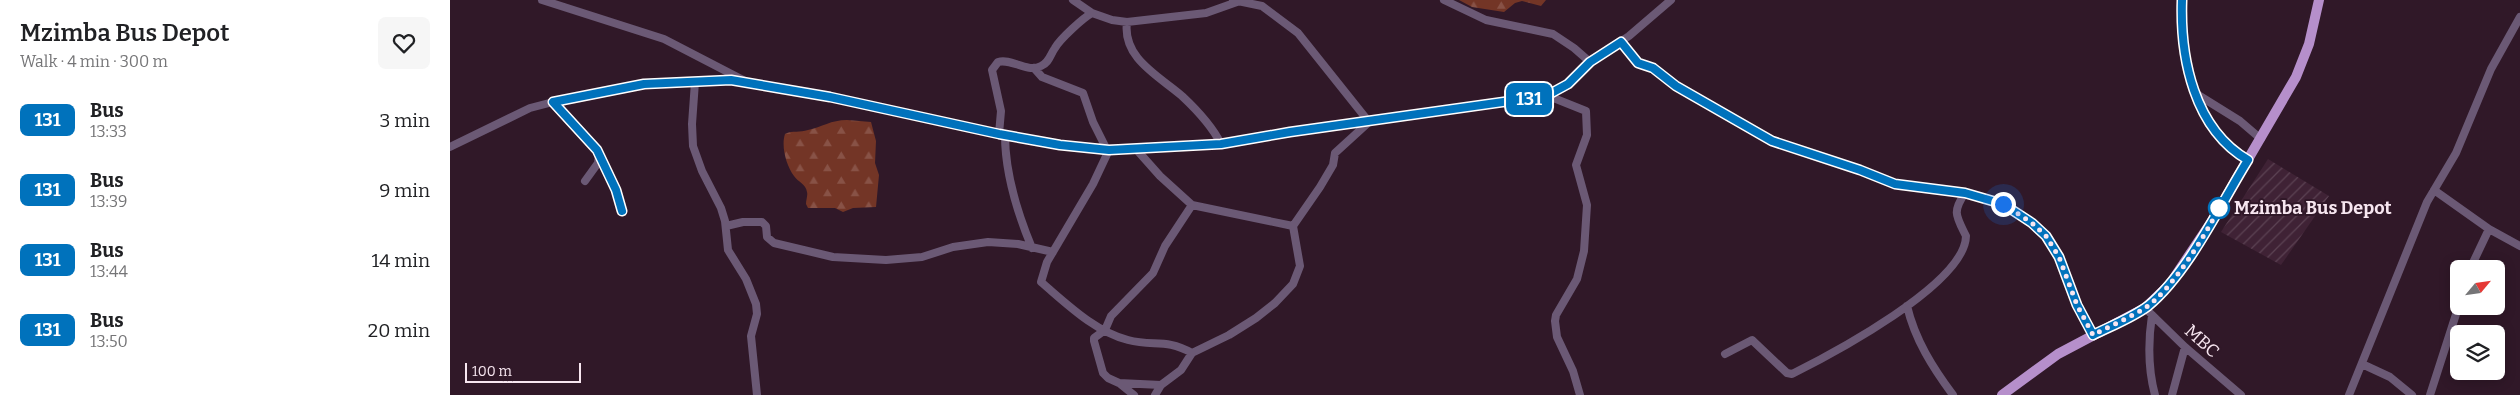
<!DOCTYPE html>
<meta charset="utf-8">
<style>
body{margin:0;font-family:Bitter,serif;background:#f6f6f6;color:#202124;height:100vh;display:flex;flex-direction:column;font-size:19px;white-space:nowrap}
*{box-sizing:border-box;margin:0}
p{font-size:16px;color:#757577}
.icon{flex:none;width:28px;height:28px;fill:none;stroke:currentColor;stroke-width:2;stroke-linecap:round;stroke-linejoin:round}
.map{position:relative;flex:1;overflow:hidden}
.panel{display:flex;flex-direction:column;background:#fff;width:450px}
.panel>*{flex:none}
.badge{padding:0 10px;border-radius:8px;font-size:18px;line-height:32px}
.needle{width:32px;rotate:61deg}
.buttons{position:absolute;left:2000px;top:260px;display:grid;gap:10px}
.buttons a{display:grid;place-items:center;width:55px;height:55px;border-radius:8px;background:#fff;box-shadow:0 2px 12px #0003;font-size:25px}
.scale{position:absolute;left:15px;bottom:12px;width:116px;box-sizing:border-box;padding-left:5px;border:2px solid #f7e6f0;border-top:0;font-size:14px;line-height:18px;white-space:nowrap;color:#f7e6f0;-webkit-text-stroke:4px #301828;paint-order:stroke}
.you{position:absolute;width:25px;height:25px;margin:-12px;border:4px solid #fff;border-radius:50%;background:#1a73e8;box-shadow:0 0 0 8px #1a73e833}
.map>.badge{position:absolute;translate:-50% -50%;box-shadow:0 0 0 2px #fff}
.round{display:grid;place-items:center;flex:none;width:52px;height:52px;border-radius:8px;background:#f6f6f6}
.overview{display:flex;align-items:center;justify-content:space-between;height:85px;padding:0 20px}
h1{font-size:24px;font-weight:600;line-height:38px}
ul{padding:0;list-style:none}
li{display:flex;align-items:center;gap:15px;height:70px;padding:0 20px}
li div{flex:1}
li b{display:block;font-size:19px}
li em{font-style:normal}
li .badge{min-width:55px;font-weight:700;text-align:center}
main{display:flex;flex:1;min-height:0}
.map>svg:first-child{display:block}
.industrial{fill:url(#industrial-furrows)}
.forest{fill:url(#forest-firs)}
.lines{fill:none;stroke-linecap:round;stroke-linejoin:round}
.minor{stroke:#6b5975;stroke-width:8}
.major{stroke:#b68fcb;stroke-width:10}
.line-casing{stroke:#fff;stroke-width:11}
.line{stroke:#0072bc;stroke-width:8}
.walk{stroke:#f7e6f0;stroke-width:5;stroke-dasharray:0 9}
.stop-dot{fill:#fff;stroke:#0072bc;stroke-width:2.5}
.labels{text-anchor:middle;stroke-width:4;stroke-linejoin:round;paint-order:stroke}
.stop-label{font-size:18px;font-weight:bold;fill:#f7e6f0;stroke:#301828;text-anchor:start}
.street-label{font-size:18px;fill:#f7e6f0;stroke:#301828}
</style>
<main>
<section class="panel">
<div class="overview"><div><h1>Mzimba Bus Depot</h1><p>Walk · 4 min · 300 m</p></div><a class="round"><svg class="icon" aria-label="heart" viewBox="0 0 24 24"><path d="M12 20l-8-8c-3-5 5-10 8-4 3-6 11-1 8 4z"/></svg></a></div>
<ul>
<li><span class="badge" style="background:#0072bc;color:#fff">131</span><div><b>Bus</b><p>13:33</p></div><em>3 min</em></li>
<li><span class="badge" style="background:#0072bc;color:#fff">131</span><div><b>Bus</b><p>13:39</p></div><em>9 min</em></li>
<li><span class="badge" style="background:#0072bc;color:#fff">131</span><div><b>Bus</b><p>13:44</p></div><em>14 min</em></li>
<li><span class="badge" style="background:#0072bc;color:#fff">131</span><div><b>Bus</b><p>13:50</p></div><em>20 min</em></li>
</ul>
</section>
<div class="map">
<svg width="2070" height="395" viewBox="0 0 2070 395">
<defs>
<pattern id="industrial-furrows" width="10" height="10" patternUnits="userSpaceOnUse" patternTransform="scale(1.25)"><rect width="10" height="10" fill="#3f2235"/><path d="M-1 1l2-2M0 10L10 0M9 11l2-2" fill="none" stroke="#5c4253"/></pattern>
<pattern id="forest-firs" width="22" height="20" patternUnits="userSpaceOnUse" patternTransform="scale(1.25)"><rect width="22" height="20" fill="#733526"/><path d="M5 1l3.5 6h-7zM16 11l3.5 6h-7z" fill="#885246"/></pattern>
</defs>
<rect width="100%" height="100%" fill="#301828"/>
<path class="industrial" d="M 1818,159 L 1879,196 L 1831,265 L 1771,232 Z"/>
<path class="forest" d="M 1009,0 L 1096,0 L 1091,6 L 1072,1 L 1065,3 L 1054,12 L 1022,7 Z
M 397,120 L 421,122 L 426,141 L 425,163 L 429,175 L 426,207 L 403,208 L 393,212 L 385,208 L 358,208 L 356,204 C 356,200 358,195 357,192 C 356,184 348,182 344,176 C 336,165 331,146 335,134 C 343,130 350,133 358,130 C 372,127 381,120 397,120 Z"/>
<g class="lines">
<path class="minor" d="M 92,0 L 214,39 L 297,82 L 415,104 L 534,131 L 633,148 L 686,149 L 771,144 L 840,132 L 1096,95 L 1118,84 L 1140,62 L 1179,36 L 1221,0
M 623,0 L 642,13
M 994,0 L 1036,20 L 1103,34 L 1124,48 L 1140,62
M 1732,0 C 1730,58 1744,129 1798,160
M 677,22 C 672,58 709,76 732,96 C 747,110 762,126 771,144
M 1171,42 L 1188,63 L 1203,68 L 1226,86 L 1322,141 L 1410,170 L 1445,184 L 1515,193 L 1553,205 L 1582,223 L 1596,236 L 1609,257 L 1627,305 L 1643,335
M 584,68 L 592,77 L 633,93 L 643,122 L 657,150
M 245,82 L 242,124 L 243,146 L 252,171 L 271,208 L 275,221 L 278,250 L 296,279 L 306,304 L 307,314 L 301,336 L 307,395
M 1745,93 L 1790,121 L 1811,139
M 1096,95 L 1136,111 L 1137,135 L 1126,165 L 1137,205 L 1134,251 L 1127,279 L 1106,315 L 1105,321 L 1107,337 L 1123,371 L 1130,395
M 103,102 L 147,150 L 166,190 L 172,211
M 549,134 L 551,111 L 542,70 L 548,62 C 562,58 576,73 591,66 C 599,63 600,55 605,48 C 610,39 633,18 642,13 L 662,20 L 677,22 L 756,13 L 787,2
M 555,135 C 555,174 567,212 582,248
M 0,147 L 80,108 L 103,102 L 194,84 L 234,81 L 288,81
M 686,149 L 710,176 L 742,205 L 843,226 L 870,187 L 883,165 L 885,153 L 919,122 L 848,33 L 812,6 L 783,0
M 659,150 L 643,184 L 597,262 L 591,282 C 617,304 644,331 678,340 C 704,347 715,338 742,353
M 135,181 L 148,163 L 149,155
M 1984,190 L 2039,229 L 2070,246
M 276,226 L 293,222 L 312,222 L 316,226 L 317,237 L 324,243 L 383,257 L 436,260 L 472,257 L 503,247 L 538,242 L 568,244 L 603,252
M 2020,269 L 2039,229
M 1457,306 C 1465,340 1483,368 1503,395
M 1695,308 L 1735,347 L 1791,395
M 1702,315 C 1698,342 1698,369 1705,395
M 1275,354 L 1302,340 L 1337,373 L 1342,374 C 1382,354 1515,284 1516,236 C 1506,216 1502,212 1515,193
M 1912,364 L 1940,377 L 1962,395
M 669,383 L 684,395
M 711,385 L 669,383 L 658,378 L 653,373 L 644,341 L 644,338 L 655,330 L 661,316 L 703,273 L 715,246 L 742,205
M 705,395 L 711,385 L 731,370 L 742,353 L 779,335 L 806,318 L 825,303 L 843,284 L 850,266 L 843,226
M 1722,395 L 1735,347
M 1899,395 L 1977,202 L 2006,153 L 2041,69 L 2070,17
M 1980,395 L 2009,305"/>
<path class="major" d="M 1552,395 L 1608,354 L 1695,308 L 1720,284 L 1762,221 L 1846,77 L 1859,44 L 1869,0"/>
</g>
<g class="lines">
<g class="line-casing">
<path id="line" d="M 172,211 L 166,190 L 147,150 L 103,102 L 194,84 L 281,80 L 380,97 L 549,134 L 610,145 L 659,150 L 771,144 L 840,132 L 1096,96 L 1118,84 L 1140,62 L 1171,42 L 1188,63 L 1203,68 L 1226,86 L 1322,141 L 1410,170 L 1445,184 L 1515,193 L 1553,204 L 1582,223 L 1596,236 L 1609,257 L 1627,305 L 1643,335 C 1661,326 1682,318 1698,306 C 1739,272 1770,205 1798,160 C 1744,129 1730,58 1732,0"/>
</g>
<use href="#line" class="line"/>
<path class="walk" d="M 1553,204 L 1582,223 L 1596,236 L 1609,257 L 1627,305 L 1643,335 C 1660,326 1679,318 1695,308 C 1721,291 1755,236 1769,208"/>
</g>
<circle class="stop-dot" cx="1769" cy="208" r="10"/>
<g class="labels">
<g class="stop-label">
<text x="1784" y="214">Mzimba Bus Depot</text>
</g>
<g class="street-label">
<text transform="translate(1752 341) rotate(42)" y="6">MBC</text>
</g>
</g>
</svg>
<div class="buttons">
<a><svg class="needle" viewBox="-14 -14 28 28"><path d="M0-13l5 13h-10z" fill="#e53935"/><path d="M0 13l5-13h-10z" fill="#757577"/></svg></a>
<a><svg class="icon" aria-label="layers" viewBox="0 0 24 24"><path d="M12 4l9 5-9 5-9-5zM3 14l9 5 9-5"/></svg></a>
</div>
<div class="scale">100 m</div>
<div class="you" style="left:1553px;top:204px"></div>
<b class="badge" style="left:1079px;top:99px;background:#0072bc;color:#fff">131</b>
</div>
</main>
